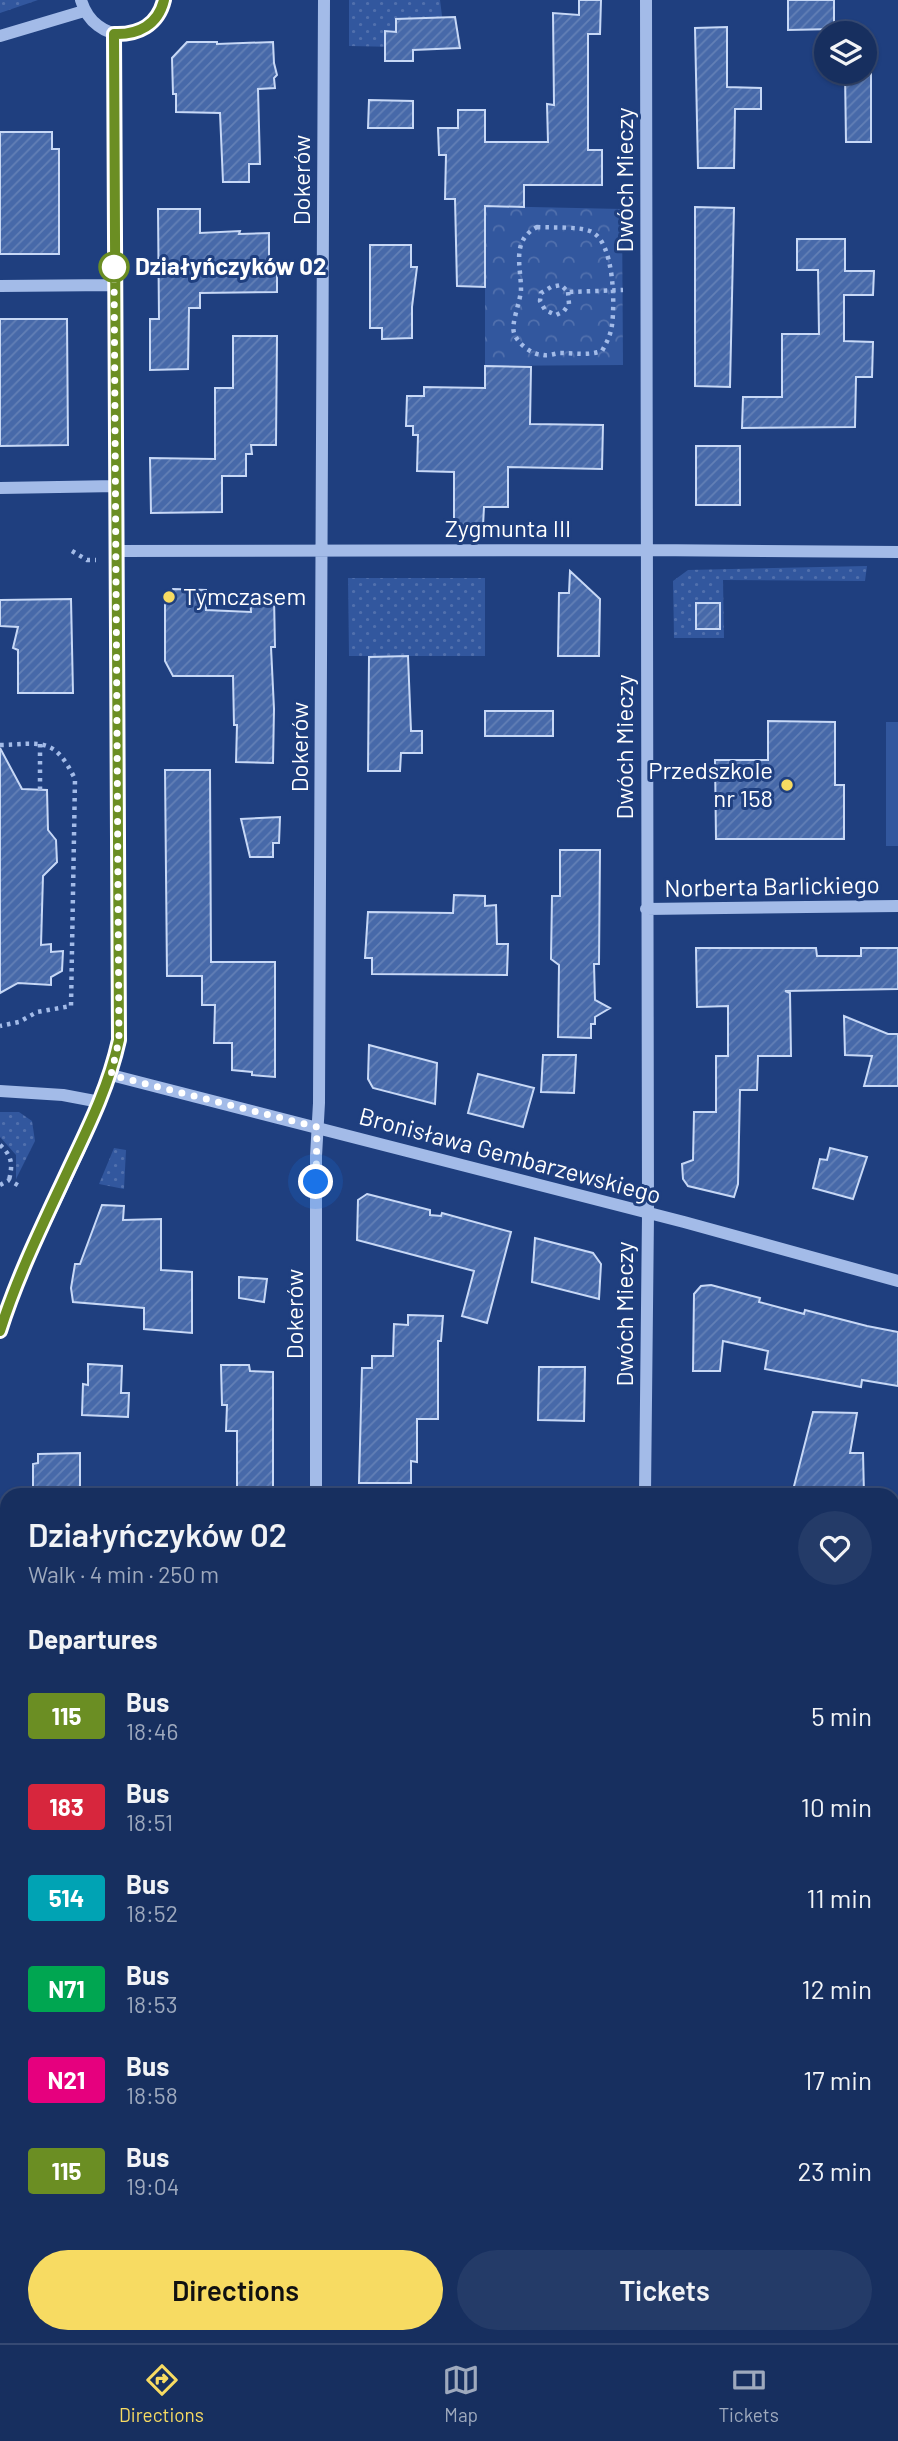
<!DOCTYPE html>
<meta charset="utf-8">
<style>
body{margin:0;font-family:Barlow,sans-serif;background:#243b68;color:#f1f3f6;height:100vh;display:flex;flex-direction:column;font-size:26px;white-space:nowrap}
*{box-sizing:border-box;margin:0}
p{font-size:23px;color:#9ea9bd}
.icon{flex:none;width:38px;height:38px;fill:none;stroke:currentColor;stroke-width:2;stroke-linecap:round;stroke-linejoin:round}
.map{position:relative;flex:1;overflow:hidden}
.sheet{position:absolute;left:0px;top:1488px;width:900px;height:856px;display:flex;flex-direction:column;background:#172f5f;border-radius:21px 21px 0 0;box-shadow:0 2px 5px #0004,0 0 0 2px #364a74}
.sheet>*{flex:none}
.badge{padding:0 14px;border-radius:5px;font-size:24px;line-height:46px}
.tools{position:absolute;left:814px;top:21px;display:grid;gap:14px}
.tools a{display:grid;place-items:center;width:63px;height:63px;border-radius:50%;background:#172f5f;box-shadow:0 2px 5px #0004,0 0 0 2px #364a74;font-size:35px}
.you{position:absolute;width:35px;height:35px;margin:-18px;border:5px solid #fff;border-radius:50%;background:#1a73e8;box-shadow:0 0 0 10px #1a73e833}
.map>.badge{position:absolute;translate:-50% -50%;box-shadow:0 0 0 4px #fff}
h2{padding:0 28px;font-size:26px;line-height:63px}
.round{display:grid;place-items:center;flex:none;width:74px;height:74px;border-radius:37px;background:#243b68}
.summary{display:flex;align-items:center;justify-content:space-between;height:119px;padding:0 28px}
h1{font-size:33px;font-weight:600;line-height:52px}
.button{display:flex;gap:14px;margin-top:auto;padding:14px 28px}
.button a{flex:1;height:80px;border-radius:42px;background:#f7db62;color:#111;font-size:28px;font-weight:600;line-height:80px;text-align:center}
.button a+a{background:#243b68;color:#f1f3f6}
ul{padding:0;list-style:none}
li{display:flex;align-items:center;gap:21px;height:91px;padding:0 28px}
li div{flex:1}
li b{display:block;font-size:26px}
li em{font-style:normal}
li .badge{min-width:77px;font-weight:700;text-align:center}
.menu{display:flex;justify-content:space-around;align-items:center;height:98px;border-top:2px solid #364a74;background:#172f5f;font-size:19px;color:#9ea9bd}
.menu a{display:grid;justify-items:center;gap:4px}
.menu .on{color:#f7db62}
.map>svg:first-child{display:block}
.grass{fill:url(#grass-dots)}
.park{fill:url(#park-crowns)}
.garden{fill:#32579e}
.building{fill:url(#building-hatch);stroke:#c7d8f6;stroke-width:2}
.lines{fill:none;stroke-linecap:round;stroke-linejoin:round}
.path{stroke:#a3bbe8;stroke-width:4.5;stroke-dasharray:3.5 5;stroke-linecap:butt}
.minor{stroke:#a3bbe8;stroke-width:12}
.line-casing{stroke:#fff;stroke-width:16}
.line{stroke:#6b8e23;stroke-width:10}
.walk{stroke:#fff;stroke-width:7;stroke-dasharray:0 12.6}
.stop-dot{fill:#fff;stroke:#6b8e23;stroke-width:3.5}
.poi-dot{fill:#f7db62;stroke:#1f3f7f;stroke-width:2.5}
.labels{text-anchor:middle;stroke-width:6;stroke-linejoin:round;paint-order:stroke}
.street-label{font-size:24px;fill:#fff;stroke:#1f3f7f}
.stop-label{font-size:24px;font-weight:bold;fill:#fff;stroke:#1f3f7f;text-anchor:start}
.poi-label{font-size:24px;fill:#fff;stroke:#1f3f7f;text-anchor:start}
</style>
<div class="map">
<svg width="898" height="2343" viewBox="0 0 898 2343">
<defs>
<pattern id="grass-dots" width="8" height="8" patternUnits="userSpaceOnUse" patternTransform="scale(1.75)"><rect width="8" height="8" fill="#32579e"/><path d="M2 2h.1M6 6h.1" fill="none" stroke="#5170ad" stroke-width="1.8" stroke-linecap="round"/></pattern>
<pattern id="park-crowns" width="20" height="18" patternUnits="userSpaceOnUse" patternTransform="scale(1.75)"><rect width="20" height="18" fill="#32579e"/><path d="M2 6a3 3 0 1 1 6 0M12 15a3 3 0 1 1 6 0" fill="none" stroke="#5170ad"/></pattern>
<pattern id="building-hatch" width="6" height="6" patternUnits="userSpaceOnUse" patternTransform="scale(1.75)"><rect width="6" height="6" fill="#4769a9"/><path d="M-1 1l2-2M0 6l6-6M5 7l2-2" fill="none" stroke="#6380b6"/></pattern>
</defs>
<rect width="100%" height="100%" fill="#1f3f7f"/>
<path class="grass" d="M 0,0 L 38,0 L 0,13 Z
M 349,0 L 440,0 L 446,48 L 349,46 Z
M 867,566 L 865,581 L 723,580 L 724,638 L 674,638 L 673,581 L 688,570 Z
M 348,578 L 485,578 L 485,656 L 349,656 Z
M 0,1112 L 19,1112 L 32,1121 L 35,1141 L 16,1179 L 16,1155 L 0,1137 Z
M 114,1148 L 126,1150 L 124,1189 L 99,1184 Z"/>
<path class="park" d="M 485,206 L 622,209 L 623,365 L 485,366 Z"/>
<path class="garden" d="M 886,722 L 898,722 L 898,846 L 886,846 Z"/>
<path class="building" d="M 579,0 L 601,0 L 600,34 L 588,34 L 588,150 L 602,150 L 602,185 L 524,185 L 524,207 L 485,206 L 485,287 L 457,286 L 455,199 L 445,199 L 446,155 L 439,155 L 438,128 L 458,128 L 458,110 L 485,110 L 485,142 L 548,142 L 547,104 L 554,105 L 553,13 L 579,15 Z
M 788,0 L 834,0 L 834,29 L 788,30 Z
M 455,17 L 460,48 L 413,50 L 413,61 L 385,61 L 385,31 L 396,32 L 396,19 Z
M 727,27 L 727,87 L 761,88 L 761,109 L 735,109 L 734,168 L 698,168 L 695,28 Z
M 187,42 L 217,42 L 217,44 L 273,42 L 274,63 L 277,75 L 274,78 L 275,88 L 258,89 L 260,164 L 249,164 L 249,182 L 223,182 L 220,113 L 176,112 L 176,94 L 173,94 L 172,58 Z
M 864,52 L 871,52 L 871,142 L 846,142 L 845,72 L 864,72 Z
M 369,100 L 413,101 L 413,128 L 368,128 Z
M 0,132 L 52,132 L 52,149 L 59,149 L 59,254 L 0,254 Z
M 695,207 L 734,208 L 730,387 L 695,386 Z
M 158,209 L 200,209 L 200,233 L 240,231 L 239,234 L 269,233 L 269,267 L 277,267 L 277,292 L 200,293 L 200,308 L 189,308 L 188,369 L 150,370 L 150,319 L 159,319 Z
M 797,239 L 845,239 L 845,271 L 874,271 L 873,295 L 844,295 L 844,341 L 873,342 L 872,377 L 856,377 L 855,427 L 742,428 L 743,397 L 782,397 L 782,334 L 819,334 L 818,270 L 797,270 Z
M 370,245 L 411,245 L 411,267 L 417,267 L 412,307 L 412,338 L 382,339 L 382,328 L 370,328 Z
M 0,319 L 67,319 L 68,445 L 0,446 Z
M 233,336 L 277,336 L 276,445 L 251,445 L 252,454 L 246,454 L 246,476 L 222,476 L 222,512 L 151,513 L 150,458 L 215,459 L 215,388 L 233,388 Z
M 485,366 L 531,367 L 530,424 L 603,425 L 602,469 L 508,467 L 508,507 L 484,507 L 483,526 L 454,526 L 454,472 L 417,471 L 418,435 L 413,435 L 413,426 L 406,426 L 407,396 L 424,396 L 424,387 L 485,388 Z
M 696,446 L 740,446 L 740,505 L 696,505 Z
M 570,571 L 600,599 L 599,656 L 558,656 L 559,593 L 569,593 Z
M 173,589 L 206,590 L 206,610 L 251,612 L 250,597 L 274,597 L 275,647 L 271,647 L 274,709 L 273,763 L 236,762 L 237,725 L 234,725 L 233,676 L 173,676 L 165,661 L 165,605 Z
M 71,599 L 73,693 L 18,693 L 18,650 L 13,648 L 18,627 L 0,626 L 0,600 Z
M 696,603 L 720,603 L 720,629 L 696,629 Z
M 408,656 L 411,731 L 422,731 L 422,753 L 401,753 L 400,771 L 368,771 L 369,657 Z
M 485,711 L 553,711 L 553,736 L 485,736 Z
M 768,721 L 835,722 L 835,785 L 844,785 L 844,839 L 716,839 L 715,760 L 768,760 Z
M 0,748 L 22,789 L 47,790 L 48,830 L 56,840 L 57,862 L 43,876 L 41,945 L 51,944 L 51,952 L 63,951 L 62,971 L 51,977 L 51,985 L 18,983 L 0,993 Z
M 165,770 L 210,770 L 211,962 L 275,962 L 275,1077 L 252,1075 L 252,1072 L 232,1070 L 232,1043 L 214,1043 L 215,1005 L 202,1005 L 202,976 L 167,976 Z
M 280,817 L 279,843 L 273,843 L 273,857 L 250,857 L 241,819 Z
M 560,850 L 600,850 L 599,964 L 594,964 L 595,1000 L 610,1008 L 595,1017 L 595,1024 L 591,1024 L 591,1038 L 558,1037 L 559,965 L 551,959 L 552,896 L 560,896 Z
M 454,895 L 485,896 L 485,906 L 496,905 L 497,944 L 508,944 L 507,975 L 372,974 L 372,958 L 365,958 L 368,912 L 453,913 Z
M 696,948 L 816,948 L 817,956 L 861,956 L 861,948 L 898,948 L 898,989 L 785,991 L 790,993 L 791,1056 L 758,1056 L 757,1090 L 740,1090 L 738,1184 L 734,1197 L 688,1186 L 683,1179 L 682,1164 L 693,1160 L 694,1112 L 716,1112 L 716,1056 L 728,1056 L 728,1006 L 697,1007 Z
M 844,1016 L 888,1034 L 898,1034 L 898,1086 L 864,1086 L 872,1056 L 845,1055 Z
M 369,1045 L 437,1063 L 435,1104 L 373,1088 L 368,1079 Z
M 543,1055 L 576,1055 L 574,1093 L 541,1092 Z
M 478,1074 L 534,1088 L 523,1127 L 468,1113 Z
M 830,1148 L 867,1157 L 853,1199 L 813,1188 L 820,1159 L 827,1160 Z
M 367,1194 L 430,1210 L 430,1215 L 441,1216 L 442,1213 L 511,1232 L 487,1323 L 462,1316 L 474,1271 L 357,1240 L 358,1200 Z
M 102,1205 L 124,1206 L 123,1220 L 161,1219 L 161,1270 L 192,1272 L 192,1333 L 144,1329 L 144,1308 L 73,1302 L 71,1288 L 75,1264 L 80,1264 Z
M 535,1238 L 593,1253 L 601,1264 L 599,1299 L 532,1282 Z
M 239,1277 L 267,1279 L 264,1302 L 239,1298 Z
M 711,1285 L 760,1298 L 759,1302 L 804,1314 L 805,1310 L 867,1326 L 898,1332 L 898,1386 L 862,1380 L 861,1387 L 765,1369 L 768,1351 L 723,1341 L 720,1371 L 693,1371 L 694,1294 L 701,1286 Z
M 408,1315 L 443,1316 L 441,1341 L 438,1341 L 438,1419 L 417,1419 L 417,1462 L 411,1461 L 411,1483 L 359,1483 L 362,1368 L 372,1368 L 372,1356 L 393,1356 L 394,1324 L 408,1325 Z
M 88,1364 L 122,1366 L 121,1393 L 129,1393 L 128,1417 L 82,1415 L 83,1384 L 88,1385 Z
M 221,1365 L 249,1365 L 250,1371 L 273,1372 L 273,1488 L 237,1488 L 237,1431 L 226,1431 L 227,1405 L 222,1405 Z
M 539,1367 L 585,1367 L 584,1421 L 538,1420 Z
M 813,1412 L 857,1413 L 850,1453 L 863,1453 L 864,1494 L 792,1494 Z
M 80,1453 L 80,1494 L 33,1494 L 33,1464 L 38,1463 L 38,1454 Z"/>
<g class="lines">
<path class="path" d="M 537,227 C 552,228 581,226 592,232 C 614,243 615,303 612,325 C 611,334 607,342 602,351 C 587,356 575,353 559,353 C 554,354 548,356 543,355 C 532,355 517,343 514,333 C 511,323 520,303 521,290 C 521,265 511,241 537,227 Z
M 568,292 L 569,304 L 564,311 L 556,315 L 545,310 L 540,301 L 541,293 L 551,287 L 561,285 L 568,292 L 623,290
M 72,551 L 87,560 L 96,560
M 40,744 L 40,790
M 0,745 C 42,744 54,736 75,779 L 71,1006 L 37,1012 L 19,1022 L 0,1026
M 0,1145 C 12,1156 13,1164 9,1180
M 0,1185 L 9,1180 L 21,1187"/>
<path class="minor" d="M 81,0 C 94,45 153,47 164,0
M 0,36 L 84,11
M 0,286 L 114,285
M 0,488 L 117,486
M 117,551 L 646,550 L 898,552
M 646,909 L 898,906
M 111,1075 L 684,1222 L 898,1281
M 0,1091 L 63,1095 L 100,1102
M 0,1331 C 32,1232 96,1140 119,1040 L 114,35
M 316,1494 L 316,1156 L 319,1103 L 324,0
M 645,1494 L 648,1215 L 646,0
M 0,2134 L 7,2134
M 892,2135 L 898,2135
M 316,2343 L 317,2336
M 644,2343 L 644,2336"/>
</g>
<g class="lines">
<g class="line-casing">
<path id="line" d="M 0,1331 C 18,1274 45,1220 70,1166 C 90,1124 109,1085 119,1040 L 114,34 C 138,35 158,25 164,0"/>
</g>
<use href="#line" class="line"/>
<path class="walk" d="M 114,267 L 119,1040 L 111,1075 L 317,1127 L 316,1182"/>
</g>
<circle class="stop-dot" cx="114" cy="267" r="14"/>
<g class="poi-dot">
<circle cx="169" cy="597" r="7"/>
<circle cx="787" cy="785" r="7"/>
</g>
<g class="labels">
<g class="street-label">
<text transform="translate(302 180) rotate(-90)" y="8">Dokerów</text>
<text transform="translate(625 180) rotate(-90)" y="8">Dwóch Mieczy</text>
<text x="508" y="537">Zygmunta III</text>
<text transform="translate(300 747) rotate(-90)" y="8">Dokerów</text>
<text transform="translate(625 747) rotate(-90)" y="8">Dwóch Mieczy</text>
<text transform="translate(772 887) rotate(-1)" y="8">Norberta Barlickiego</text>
<text transform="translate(510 1156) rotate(15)" y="8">Bronisława Gembarzewskiego</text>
<text transform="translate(295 1314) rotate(-90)" y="8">Dokerów</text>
<text transform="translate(625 1314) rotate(-90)" y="8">Dwóch Mieczy</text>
</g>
<g class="stop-label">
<text x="135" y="275">Działyńczyków 02</text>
</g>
<g class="poi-label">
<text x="183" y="605">Tymczasem</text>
<text x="773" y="779" text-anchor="end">Przedszkole<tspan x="773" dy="28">nr 158</tspan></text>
</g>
</g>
</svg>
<div class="tools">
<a><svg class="icon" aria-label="layers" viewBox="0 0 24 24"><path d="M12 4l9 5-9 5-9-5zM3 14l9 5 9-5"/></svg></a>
</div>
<div class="you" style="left:316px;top:1182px"></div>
<section class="sheet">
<div class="summary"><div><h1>Działyńczyków 02</h1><p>Walk · 4 min · 250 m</p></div><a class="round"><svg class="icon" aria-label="heart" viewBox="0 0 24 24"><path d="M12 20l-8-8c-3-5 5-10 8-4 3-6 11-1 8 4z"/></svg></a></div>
<h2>Departures</h2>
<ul>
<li><span class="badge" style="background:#6b8e23;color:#fff">115</span><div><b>Bus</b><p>18:46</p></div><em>5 min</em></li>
<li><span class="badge" style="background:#d7263d;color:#fff">183</span><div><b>Bus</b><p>18:51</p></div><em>10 min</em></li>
<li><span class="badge" style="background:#00a3b4;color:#fff">514</span><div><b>Bus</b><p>18:52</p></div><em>11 min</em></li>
<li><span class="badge" style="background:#00a651;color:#fff">N71</span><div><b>Bus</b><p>18:53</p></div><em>12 min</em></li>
<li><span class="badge" style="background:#e6007e;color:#fff">N21</span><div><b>Bus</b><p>18:58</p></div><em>17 min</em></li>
<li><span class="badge" style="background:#6b8e23;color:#fff">115</span><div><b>Bus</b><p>19:04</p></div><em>23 min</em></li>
</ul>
<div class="button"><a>Directions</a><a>Tickets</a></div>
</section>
</div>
<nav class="menu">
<a class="on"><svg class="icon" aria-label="directions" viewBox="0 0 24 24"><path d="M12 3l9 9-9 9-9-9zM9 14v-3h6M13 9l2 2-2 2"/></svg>Directions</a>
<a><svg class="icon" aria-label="map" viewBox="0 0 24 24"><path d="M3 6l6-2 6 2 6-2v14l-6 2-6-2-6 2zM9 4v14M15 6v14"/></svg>Map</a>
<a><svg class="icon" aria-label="tickets" viewBox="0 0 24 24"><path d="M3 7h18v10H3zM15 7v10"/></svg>Tickets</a>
</nav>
